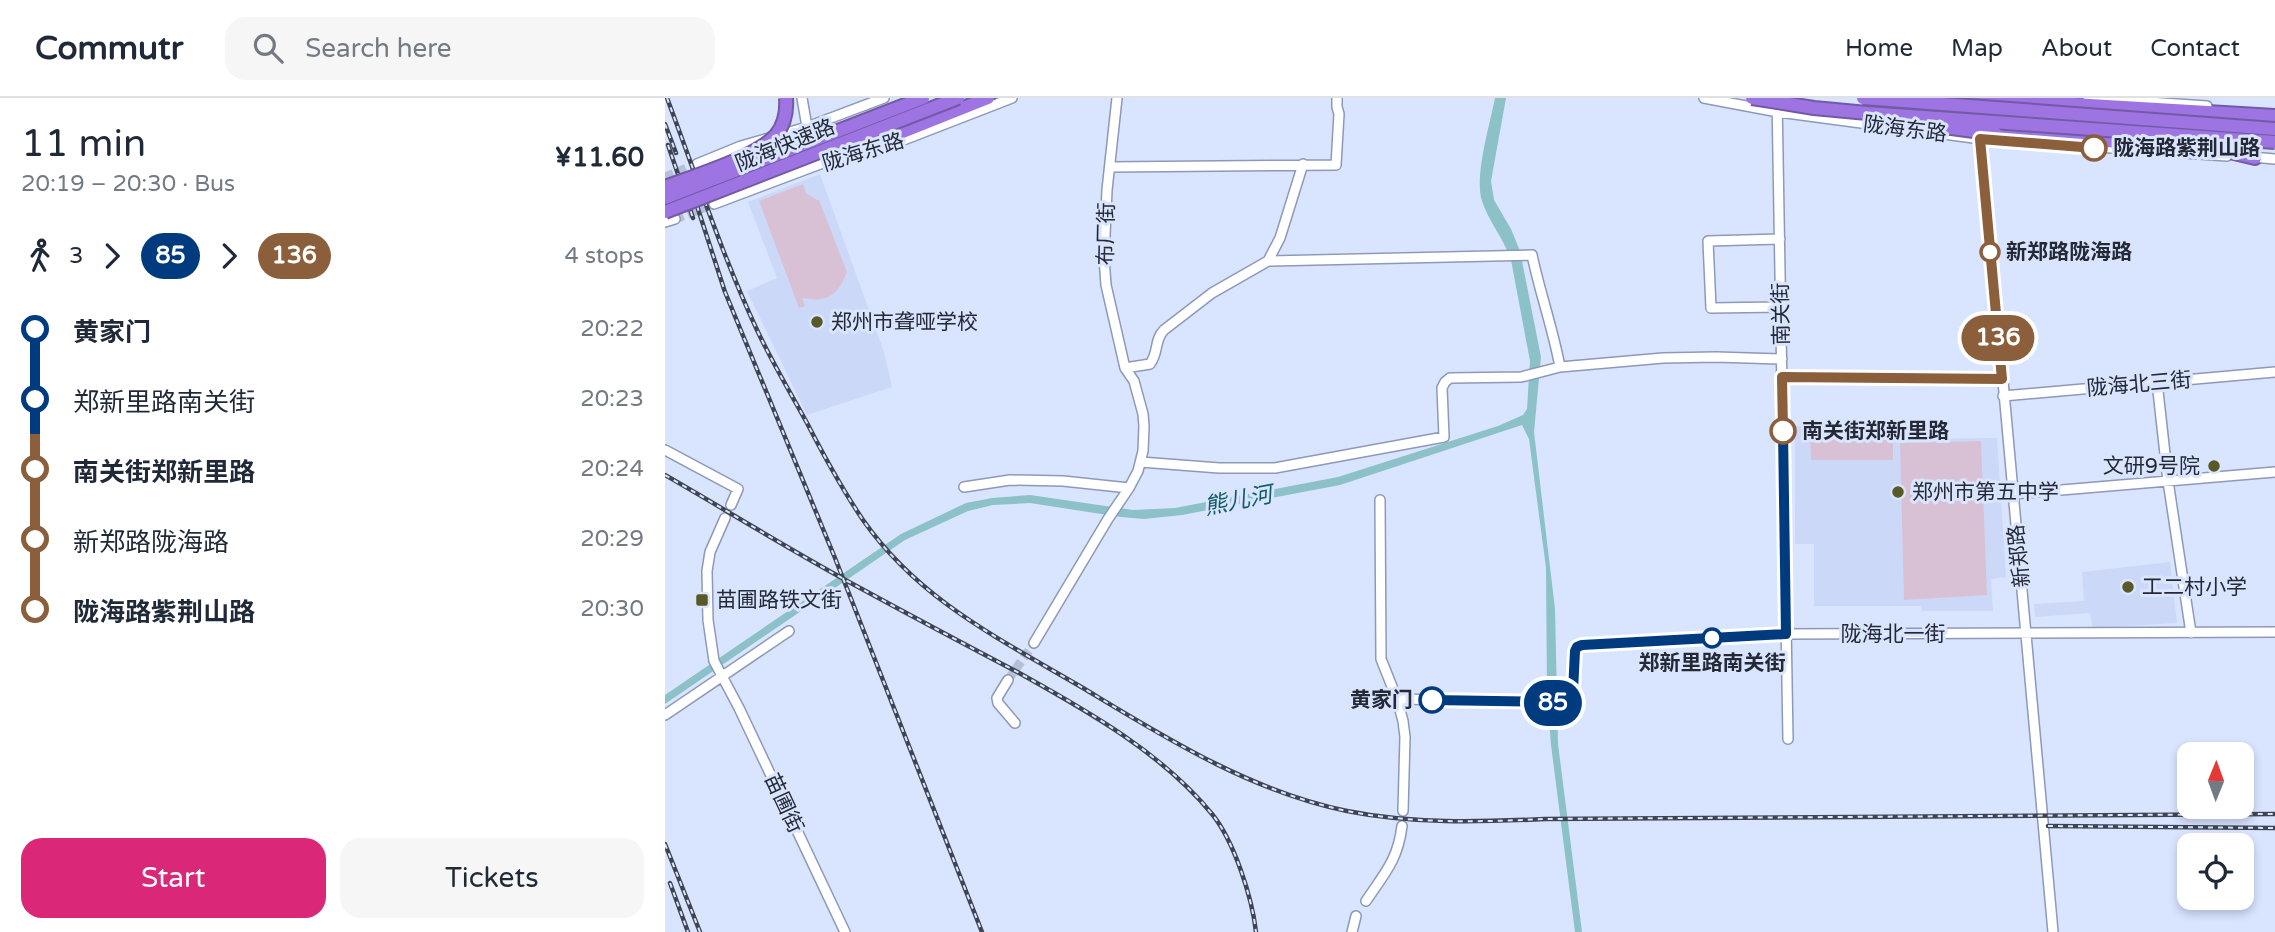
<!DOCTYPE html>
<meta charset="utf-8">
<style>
body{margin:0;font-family:"Varela Round","Noto Sans SC",sans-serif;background:#f6f6f7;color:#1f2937;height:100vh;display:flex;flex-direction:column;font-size:26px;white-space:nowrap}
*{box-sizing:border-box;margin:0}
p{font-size:23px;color:#747a83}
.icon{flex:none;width:38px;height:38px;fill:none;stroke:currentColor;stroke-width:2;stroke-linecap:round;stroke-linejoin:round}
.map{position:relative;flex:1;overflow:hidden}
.details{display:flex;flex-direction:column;background:#fff;width:665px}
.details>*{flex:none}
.badge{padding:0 14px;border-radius:23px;font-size:24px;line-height:46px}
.needle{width:46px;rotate:1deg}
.buttons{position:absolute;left:1512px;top:644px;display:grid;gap:14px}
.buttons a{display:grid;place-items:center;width:77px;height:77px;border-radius:14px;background:#fff;box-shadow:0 4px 10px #0003;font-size:35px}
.map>.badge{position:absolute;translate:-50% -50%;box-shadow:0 0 0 4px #fff}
.legs{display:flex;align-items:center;gap:10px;height:77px;padding:0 21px;font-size:23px}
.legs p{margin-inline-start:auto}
.summary{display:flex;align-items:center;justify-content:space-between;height:119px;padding:0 21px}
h1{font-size:38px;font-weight:600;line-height:52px}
.button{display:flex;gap:14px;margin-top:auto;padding:14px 21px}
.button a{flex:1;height:80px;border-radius:21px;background:#db2777;color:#fff;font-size:28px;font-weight:600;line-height:80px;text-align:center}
.button a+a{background:#f6f6f7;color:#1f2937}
ul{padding:0 21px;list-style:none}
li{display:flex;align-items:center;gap:24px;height:70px;font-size:26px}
li i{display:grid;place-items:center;width:10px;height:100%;margin:0 9px;background:currentColor}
li i::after{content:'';width:18px;height:18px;margin:-9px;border:5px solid;border-radius:50%;background:#fff}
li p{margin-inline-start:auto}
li:first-child i{background:linear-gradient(#0000 50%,currentColor 0)}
li:last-child i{background:linear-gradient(currentColor 50%,#0000 0)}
header{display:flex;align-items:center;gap:42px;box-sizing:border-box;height:98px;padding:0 35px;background:#fff;border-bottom:2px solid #e0e1e3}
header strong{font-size:33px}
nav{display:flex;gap:38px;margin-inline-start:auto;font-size:24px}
.search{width:490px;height:63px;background:#f6f6f7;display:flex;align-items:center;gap:18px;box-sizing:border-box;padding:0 24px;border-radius:21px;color:#747a83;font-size:26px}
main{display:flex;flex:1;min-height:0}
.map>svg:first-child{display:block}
.built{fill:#ccd8f8}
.green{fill:#d9c1d5}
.water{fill:#8bc1c7}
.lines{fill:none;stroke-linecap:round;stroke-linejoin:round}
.minor-tunnel{stroke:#b5bfd7;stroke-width:9;stroke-dasharray:9 4.5;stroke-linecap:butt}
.minor-casing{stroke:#8d99b8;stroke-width:12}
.highway-casing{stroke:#735aa5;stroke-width:16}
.minor{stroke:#fff;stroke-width:9}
.highway{stroke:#9d74e1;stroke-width:12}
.rail-casing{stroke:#3e4452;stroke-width:4.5}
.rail{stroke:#d9e4ff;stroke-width:2;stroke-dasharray:5;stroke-linecap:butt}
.highway-bridge-casing{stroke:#735aa5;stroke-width:16;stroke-linecap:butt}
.highway-bridge{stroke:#9d74e1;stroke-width:12}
.line-1-casing{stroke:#fff;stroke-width:16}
.line-2-casing{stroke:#fff;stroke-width:16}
.line-1{stroke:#003b80;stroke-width:10}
.line-2{stroke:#8b5e3c;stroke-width:10}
.stop-2-dot{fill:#fff;stroke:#8b5e3c;stroke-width:3.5}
.poi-dot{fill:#585926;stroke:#d9e4ff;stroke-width:2.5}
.stop-1-dot{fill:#fff;stroke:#003b80;stroke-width:3.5}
.labels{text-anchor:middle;stroke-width:6;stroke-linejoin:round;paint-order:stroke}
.street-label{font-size:21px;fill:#242935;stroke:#d9e4ff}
.stop-label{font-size:21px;font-weight:bold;fill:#242935;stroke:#d9e4ff;text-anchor:start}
.poi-label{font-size:21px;fill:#242935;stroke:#d9e4ff;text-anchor:start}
.water-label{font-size:23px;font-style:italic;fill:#0f5c63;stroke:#d9e4ff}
</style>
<header>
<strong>Commutr</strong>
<div class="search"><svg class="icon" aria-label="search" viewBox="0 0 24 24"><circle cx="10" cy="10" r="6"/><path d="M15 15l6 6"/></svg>Search here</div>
<nav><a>Home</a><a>Map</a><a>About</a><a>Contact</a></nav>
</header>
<main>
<section class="details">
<div class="summary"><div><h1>11 min</h1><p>20:19 – 20:30 · Bus</p></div><b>¥11.60</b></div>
<div class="legs"><svg class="icon" aria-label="walk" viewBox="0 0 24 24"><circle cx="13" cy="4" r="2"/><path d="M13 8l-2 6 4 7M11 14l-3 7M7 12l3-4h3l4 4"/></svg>3<svg class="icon" aria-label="forward" viewBox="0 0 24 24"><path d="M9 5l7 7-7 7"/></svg><b class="badge" style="background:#003b80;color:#fff">85</b><svg class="icon" aria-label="forward" viewBox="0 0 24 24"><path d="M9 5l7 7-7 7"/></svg><b class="badge" style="background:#8b5e3c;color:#fff">136</b><p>4 stops</p></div>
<ul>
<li><i style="color:#003b80"></i><b>黄家门</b><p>20:22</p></li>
<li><i style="color:#003b80"></i><span>郑新里路南关街</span><p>20:23</p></li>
<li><i style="color:#8b5e3c"></i><b>南关街郑新里路</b><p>20:24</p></li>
<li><i style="color:#8b5e3c"></i><span>新郑路陇海路</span><p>20:29</p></li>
<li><i style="color:#8b5e3c"></i><b>陇海路紫荆山路</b><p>20:30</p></li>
</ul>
<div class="button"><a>Start</a><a>Tickets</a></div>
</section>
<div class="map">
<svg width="1610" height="834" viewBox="0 0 1610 834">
<rect width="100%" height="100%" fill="#d9e4ff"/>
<path class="built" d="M 155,76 L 219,254 L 227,289 L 142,317 L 82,193 L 112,180 L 83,104 Z
M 1130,328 L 1233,329 L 1233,341 L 1332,340 L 1341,479 L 1326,481 L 1328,513 L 1257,513 L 1256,508 L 1149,508 L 1149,446 L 1130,446 Z
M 1505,464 L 1512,525 L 1428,530 L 1425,515 L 1370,519 L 1369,506 L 1419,503 L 1417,474 Z"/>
<path class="green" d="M 138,86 L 141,95 L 152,102 L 154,102 L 182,174 C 173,197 163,205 137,200 L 140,208 L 134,210 L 94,103 Z
M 1145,333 L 1228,333 L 1228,362 L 1146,362 Z
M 1316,343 L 1322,497 L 1239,502 L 1235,345 Z"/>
<path class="water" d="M 830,0 L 841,0 L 826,83 L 829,102 L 846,131 L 855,153 L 876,259 L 869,334 L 890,511 L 893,646 L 917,834 L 910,834 L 886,647 L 882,595 L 881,470 L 864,341 L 857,327 L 675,387 L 517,417 L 479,421 L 456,419 L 365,405 L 328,407 L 303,413 L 240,442 L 0,606 L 0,597 L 236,436 L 301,405 L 327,400 L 365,397 L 468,412 L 510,410 L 673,379 L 833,328 L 858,317 L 862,311 L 865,263 L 846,162 C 839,141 824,124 817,103 C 809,79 825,26 830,0 Z"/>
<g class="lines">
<path class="minor-tunnel" d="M 0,79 L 32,66
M 10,121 L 49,106
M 343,582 L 369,545"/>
<g class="minor-casing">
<path id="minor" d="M 137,0 L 142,29
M 1039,0 L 1113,14 L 1316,41 L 1562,58
M 1112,0 L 1123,641
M 1423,0 L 1542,8
M 1312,28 L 1316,41 L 1388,834
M 1586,59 L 1610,61
M 32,66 L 76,48 L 142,29 L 219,0
M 445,69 L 671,67 L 674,16 L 672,9 L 672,0
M 49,106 L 190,53 L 205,55 L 347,0
M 0,124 L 10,121
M 1115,141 L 1043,143 L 1046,210 L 1116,209
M 603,163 L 867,157 C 875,195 888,231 895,269
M 460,270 L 485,266 C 494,254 489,242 499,232 L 547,195 L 603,163 L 615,140 L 638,66
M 1117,280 L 1337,281
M 1492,284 L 1503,383 L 1526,535
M 1338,298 L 1610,274
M 0,352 L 73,391 L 66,407
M 476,364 L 554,370 L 610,370 L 779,339 L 777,290 L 780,284 L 785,280 L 856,279 L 895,269 L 998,260 L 1051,259 L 1117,261
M 299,389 L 345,382 L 398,383 L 464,390
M 1348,396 L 1610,374
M 715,402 L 716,561 L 732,601 L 738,623 L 740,639 L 738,713
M 60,420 L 45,454 L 42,473 L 43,522 L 49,563 L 74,610 L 180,834
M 369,545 L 443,421 L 464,390 L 473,373 L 478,353 L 479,328 L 478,316 L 469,283 L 460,270 L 441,187 L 439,160 L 442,92 L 452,0
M 343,582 L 332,600 L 333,605 L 350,625
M 732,601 L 893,604 L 906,598 L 908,593 L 910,553 L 912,549 L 925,545 L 1121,536 L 1610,534
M 0,617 L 124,533
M 701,803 C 719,776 733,762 737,728
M 687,834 L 691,818"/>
</g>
<g class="highway-casing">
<path id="highway" d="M 1307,0 L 1610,18
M 1331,36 L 1548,50 L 1590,60
M 190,53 L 323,0"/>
</g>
<use href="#minor" class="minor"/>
<use href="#highway" class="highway"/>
<g class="rail-casing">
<path id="rail" d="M 2,0 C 31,77 57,157 92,232 C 107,264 125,294 142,325 C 159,358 177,391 198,422 C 255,503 335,541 418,590 C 501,640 585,693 682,713 C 747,726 814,724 880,721 L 1610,716
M 0,26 L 11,55
M 3,47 L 28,120
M 32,108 L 60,194 L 170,460 L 317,834
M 0,377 C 66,415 130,455 197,491 C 250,520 303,548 356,576 C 424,614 497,655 547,716 C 569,743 587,799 591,834
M 1383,728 L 1610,730
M 0,746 L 35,834
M 5,785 L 23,834"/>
</g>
<use href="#rail" class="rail"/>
<g class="highway-bridge-casing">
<path id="highway-bridge" d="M 1087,0 L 1149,10 L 1202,15 L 1610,44
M 1198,0 L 1610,31
M 1257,26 L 1331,36
M 0,89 C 29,78 92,59 111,37 C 120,26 122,13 121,0
M 0,100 L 258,0
M 0,114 L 293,0"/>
</g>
<use href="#highway-bridge" class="highway-bridge"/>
</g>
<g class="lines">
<g class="line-1-casing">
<path id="line-1" d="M 767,602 L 892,604 L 906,598 L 908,593 L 910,553 L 912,549 L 917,547 L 1121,536 L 1118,333"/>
</g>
<g class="line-2-casing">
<path id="line-2" d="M 1118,333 L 1117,279 L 1337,281 L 1315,41 L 1429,50"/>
</g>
<use href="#line-1" class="line-1"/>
<use href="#line-2" class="line-2"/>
</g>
<g class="stop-2-dot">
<circle cx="1429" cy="50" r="12"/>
<circle cx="1325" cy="154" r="9"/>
<circle cx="1118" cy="333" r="12"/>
</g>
<g class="poi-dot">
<circle cx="152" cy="224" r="7"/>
<circle cx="1549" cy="368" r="7"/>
<circle cx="1233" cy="394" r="7"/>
<circle cx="1463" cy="489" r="7"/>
<rect x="30" y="495" width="14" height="14" rx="3.5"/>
</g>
<g class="stop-1-dot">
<circle cx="1047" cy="540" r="9"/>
<circle cx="767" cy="602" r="12"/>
</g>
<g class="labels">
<g class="street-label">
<text transform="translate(1240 31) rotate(7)" y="7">陇海东路</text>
<text transform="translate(120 47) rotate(-22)" y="7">陇海快速路</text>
<text transform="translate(198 54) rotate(-17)" y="7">陇海东路</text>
<text transform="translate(441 136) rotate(-89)" y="7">布厂街</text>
<text transform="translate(1116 216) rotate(-91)" y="7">南关街</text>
<text transform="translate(1474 286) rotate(-5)" y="7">陇海北三街</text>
<text transform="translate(1354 458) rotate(-96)" y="7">新郑路</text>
<text x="1228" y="543">陇海北一街</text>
<text transform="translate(119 705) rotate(65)" y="7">苗圃街</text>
</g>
<g class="stop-label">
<text x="1448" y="57">陇海路紫荆山路</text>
<text x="1341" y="161">新郑路陇海路</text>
<text x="1137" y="340">南关街郑新里路</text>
<text x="1047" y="572" text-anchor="middle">郑新里路南关街</text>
<text x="748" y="609" text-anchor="end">黄家门</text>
</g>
<g class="poi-label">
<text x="166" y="231">郑州市聋哑学校</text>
<text x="1535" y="375" text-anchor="end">文研9号院</text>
<text x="1247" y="401">郑州市第五中学</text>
<text x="1477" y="496">工二村小学</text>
<text x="51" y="509">苗圃路铁文街</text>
</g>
<g class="water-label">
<text transform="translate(573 402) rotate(-11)" y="8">熊儿河</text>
</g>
</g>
</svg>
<div class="buttons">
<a><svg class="needle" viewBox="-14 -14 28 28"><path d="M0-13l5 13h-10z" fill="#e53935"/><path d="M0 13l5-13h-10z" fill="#747a83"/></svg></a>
<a><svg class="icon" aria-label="locate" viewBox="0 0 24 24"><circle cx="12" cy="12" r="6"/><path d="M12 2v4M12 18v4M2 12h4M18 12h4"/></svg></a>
</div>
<b class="badge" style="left:888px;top:605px;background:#003b80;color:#fff">85</b>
<b class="badge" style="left:1333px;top:240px;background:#8b5e3c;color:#fff">136</b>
</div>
</main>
